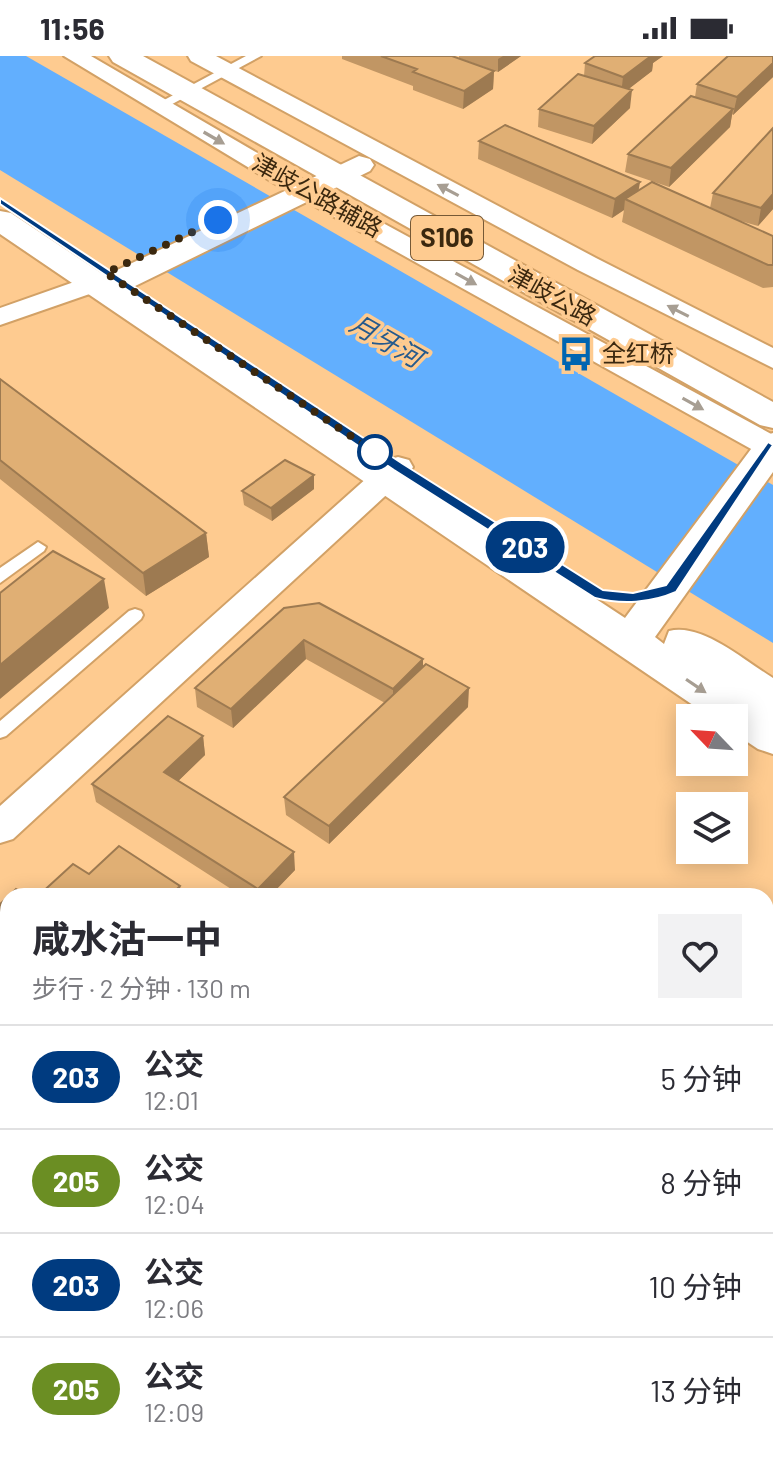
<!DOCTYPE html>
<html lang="zh">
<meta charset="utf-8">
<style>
body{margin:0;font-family:Barlow,"Noto Sans SC",sans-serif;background:#f2f2f3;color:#2b2b33;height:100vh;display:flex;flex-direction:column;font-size:30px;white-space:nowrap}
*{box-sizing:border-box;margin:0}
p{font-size:26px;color:#7c7c81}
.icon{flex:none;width:44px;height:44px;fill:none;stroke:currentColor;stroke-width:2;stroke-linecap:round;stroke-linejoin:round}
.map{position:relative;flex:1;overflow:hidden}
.side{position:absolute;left:0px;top:832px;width:774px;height:570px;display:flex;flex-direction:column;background:#fff;border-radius:24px 24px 0 0;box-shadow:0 4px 20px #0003}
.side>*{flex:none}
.badge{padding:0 16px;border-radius:26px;font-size:28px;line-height:52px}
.needle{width:52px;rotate:295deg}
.fabs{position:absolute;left:676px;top:648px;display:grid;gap:16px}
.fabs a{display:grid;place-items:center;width:72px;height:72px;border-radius:0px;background:#fff;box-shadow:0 4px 20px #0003;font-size:40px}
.you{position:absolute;width:40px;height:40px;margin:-20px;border:6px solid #fff;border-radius:50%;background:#1a73e8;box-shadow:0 0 0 12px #1a73e833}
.map>.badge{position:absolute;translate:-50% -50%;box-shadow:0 0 0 4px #fff}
.round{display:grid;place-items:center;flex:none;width:84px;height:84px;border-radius:0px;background:#f2f2f3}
.head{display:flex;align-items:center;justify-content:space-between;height:136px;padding:0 32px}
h1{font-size:38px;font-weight:700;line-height:60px}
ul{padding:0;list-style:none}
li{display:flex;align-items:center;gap:24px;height:104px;padding:0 32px;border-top:2px solid #e1e1e2}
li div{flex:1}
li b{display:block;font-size:30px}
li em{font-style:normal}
li .badge{min-width:88px;font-weight:700;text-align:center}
.status{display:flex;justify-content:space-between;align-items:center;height:56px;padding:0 40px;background:#fff;direction:ltr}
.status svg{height:22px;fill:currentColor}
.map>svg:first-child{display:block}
.built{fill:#fbc380}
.water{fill:#62affe}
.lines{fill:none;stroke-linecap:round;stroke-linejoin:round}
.service-casing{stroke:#d2a166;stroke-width:4}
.minor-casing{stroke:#d2a166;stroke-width:4}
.tertiary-casing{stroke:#d2a166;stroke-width:4}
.primary-casing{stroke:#d2a166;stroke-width:4}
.service{fill:#fff;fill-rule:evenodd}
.minor{fill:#fff;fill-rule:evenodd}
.tertiary{fill:#fff;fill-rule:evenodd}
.primary{fill:#fff;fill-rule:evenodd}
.wall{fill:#c19664}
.shaded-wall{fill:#9d7a51}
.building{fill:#e0af74;stroke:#9d7a51;stroke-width:2}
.oneway{fill:#a79e93}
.line{fill:#003b80;stroke:#fff;stroke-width:2}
.walk{stroke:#3b280f;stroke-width:8;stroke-dasharray:0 14.4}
.stop-dot{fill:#fff;stroke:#003b80;stroke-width:4}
.labels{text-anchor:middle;stroke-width:7;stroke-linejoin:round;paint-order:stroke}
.far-street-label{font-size:24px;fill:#3b280f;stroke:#fecb90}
.far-poi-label{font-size:24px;fill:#3b280f;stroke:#fecb90;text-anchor:start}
.shield{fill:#fecb90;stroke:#765936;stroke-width:2}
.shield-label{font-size:26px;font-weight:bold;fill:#3b280f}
.far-water-label{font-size:26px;font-style:italic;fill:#255a8d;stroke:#fecb90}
</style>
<div class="status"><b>11:56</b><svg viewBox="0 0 49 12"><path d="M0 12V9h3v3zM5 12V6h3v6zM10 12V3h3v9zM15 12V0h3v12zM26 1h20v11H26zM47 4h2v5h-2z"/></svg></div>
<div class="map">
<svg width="773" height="1401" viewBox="0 0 773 1401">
<rect width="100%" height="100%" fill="#fecb90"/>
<path class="built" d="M 773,1202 L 773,1401 L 566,1401 L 570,1394 L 766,1394 L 766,1205 Z"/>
<path class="water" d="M 0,0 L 26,0 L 773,429 L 773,587 L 0,114 Z"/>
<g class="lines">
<g class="service-casing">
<path id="service" d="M 246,0 L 261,0 L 163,53 L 153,50 Z
M 38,486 L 46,491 L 44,495 L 0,527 L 0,512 Z
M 135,553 L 141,555 L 143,559 L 141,563 L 6,680 L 0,682 L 0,665 L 129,555 Z
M 0,1002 L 8,1005 L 8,1026 L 0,1023 Z
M 354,1394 L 379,1394 L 376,1401 L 351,1401 Z"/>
</g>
<g class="minor-casing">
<path id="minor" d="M 64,0 L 91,0 L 302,123 L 773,379 L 773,402 L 762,399 L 284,133 Z
M 188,0 L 216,0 L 596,202 L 773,292 L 773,312 L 578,214 L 191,5 Z
M 94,219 L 104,221 L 107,227 L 104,233 L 0,269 L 0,252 Z
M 398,401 L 409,404 L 413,411 L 409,418 L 13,783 L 0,787 L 0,750 L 387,404 Z"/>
</g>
<g class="tertiary-casing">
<path id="tertiary" d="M 359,100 L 370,103 L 374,109 L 370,115 L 127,234 L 625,562 L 760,381 L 773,377 L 773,416 L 655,581 L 664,588 L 669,575 C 701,566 745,605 773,622 L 773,698 L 758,693 L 734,677 L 734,662 L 712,662 L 0,178 L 0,155 L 11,157 L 101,217 L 113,216 Z"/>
</g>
<g class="primary-casing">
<path id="primary" d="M 109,0 L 143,0 L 773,346 L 773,372 L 760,369 L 113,6 Z"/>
</g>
<use href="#service" class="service"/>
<use href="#minor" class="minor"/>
<use href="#tertiary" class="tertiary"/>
<use href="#primary" class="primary"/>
</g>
<path class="wall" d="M 342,0 L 452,0 L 494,15 L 493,33 L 463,53 L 413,34 L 413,30 L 342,3 Z
M 459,0 L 521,0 L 498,16 L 459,2 Z
M 595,0 L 663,0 L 653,7 L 652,15 L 628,33 L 630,52 L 592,88 L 538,71 L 539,53 L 584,20 L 585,7 Z
M 773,0 L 773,21 L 733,59 L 732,58 L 730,71 L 669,131 L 625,116 L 628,98 L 695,41 L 697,28 Z
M 773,72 L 773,153 L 758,170 L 737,164 L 773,180 L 773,231 L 763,232 L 622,166 L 624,154 L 612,162 L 478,103 L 479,85 L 639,135 L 710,152 L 713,137 Z
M 0,323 L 206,477 L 209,501 L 146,540 L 0,423 Z
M 314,433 L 272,465 L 244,449 L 242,435 Z
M 284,552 L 423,611 L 468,651 L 329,788 L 286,759 L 284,741 L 385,647 L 306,603 L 233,672 L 197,651 L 195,632 Z
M 203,680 L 205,699 L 178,725 L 295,814 L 270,840 L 242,840 L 96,746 L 92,728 Z
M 8,1245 L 8,1394 L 6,1268 L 0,1257 L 0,1253 Z
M 158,1394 L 298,1394 L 293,1401 L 160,1401 Z"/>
<path class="shaded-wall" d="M 503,0 L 521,0 L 498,16 L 498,3 Z
M 647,0 L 663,0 L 653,7 L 652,15 L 621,39 L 623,21 Z
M 773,7 L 773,21 L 733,59 L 737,41 Z
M 494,15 L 493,33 L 463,53 L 464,35 Z
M 632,34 L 630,52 L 592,88 L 594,70 Z
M 733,53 L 730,71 L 669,131 L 671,112 Z
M 640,126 L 637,144 L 625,143 L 624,154 L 612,162 L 615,143 Z
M 773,138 L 773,153 L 758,170 L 761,152 Z
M 314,419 L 314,433 L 272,465 L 271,452 Z
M 206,477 L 209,501 L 146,540 L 143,517 Z
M 104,523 L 109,552 L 0,643 L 0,609 Z
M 304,584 L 306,603 L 233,672 L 231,653 Z
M 423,603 L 423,621 L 393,651 L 393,633 Z
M 469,632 L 468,651 L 329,788 L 329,770 Z
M 203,680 L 205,699 L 168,735 L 164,716 Z
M 294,796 L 295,814 L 270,840 L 258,840 L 258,833 Z
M 180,830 L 182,840 L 170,840 Z
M 8,908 L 8,931 L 0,939 L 0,916 Z
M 8,1133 L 8,1155 L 0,1163 L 0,1141 Z
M 24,1394 L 41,1394 L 35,1401 L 18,1401 Z
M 288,1394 L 299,1394 L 293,1401 L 283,1401 Z
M 535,1394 L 541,1394 L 536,1401 L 530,1401 Z"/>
<path class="building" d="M 381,0 L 452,0 L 494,15 L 464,35 L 413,16 L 417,13 Z
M 595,0 L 651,0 L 623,21 L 585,7 Z
M 728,0 L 773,0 L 773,7 L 737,41 L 697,28 Z
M 578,18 L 632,34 L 594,70 L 539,53 Z
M 691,40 L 733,53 L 671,112 L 628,98 Z
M 505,69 L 640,126 L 615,143 L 479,85 Z
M 773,72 L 773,138 L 761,152 L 713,137 Z
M 652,126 L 773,180 L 773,209 L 768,209 L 625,143 Z
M 0,323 L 206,477 L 143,517 L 0,404 Z
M 285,404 L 314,419 L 271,452 L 242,435 Z
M 53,495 L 104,523 L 0,609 L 0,537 Z
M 319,547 L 423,603 L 393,633 L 304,584 L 231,653 L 195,632 L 284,552 Z
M 426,608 L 469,632 L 329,770 L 284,741 Z
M 168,660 L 203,680 L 164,716 L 294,796 L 258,833 L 92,728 Z
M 119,790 L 180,830 L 170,840 L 38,840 L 73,808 L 89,818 Z
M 16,833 L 27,840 L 9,840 Z
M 8,841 L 8,908 L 0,916 L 0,848 Z
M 0,1040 L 8,1046 L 8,1133 L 0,1141 Z
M 8,1245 L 8,1262 L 0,1255 L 0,1253 Z
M 8,1266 L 8,1394 L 24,1394 L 18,1401 L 0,1401 L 0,1275 Z
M 159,1394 L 288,1394 L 283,1401 L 168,1401 Z
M 419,1394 L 535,1394 L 530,1401 L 414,1401 Z"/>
<defs><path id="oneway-solid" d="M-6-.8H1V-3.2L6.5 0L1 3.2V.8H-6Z" transform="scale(2)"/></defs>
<g class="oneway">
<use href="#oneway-solid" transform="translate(214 82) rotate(30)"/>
<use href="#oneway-solid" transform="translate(448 134) rotate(-152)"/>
<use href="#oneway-solid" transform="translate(466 223) rotate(29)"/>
<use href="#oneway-solid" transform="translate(678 255) rotate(-153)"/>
<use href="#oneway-solid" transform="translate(693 348) rotate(29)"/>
<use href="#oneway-solid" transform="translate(696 630) rotate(34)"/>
</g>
<path class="line" d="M 0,142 L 403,408 L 603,534 L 633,537 L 666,529 L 768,386 L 773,389 L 676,536 C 651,547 622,549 595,542 L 394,414 L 0,148 Z"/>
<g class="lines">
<path class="walk" d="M 218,164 L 106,217 L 375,396"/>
</g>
<defs>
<g id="bus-bare" transform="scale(2.76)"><path d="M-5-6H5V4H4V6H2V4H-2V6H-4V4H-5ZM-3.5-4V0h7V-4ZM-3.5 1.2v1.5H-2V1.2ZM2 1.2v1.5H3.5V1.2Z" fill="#0065b1" stroke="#fecb90" stroke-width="2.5" paint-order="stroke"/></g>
</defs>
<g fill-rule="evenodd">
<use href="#bus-bare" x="576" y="298"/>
</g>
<circle class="stop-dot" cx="375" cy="396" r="16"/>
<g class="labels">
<g class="far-street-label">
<text transform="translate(317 140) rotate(29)" y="8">津歧公路辅路</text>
<text transform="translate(552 240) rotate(29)" y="8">津歧公路</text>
</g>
<g class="far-poi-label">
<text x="602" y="306">全红桥</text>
</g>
<rect class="shield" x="411" y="160" width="72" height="44" rx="6"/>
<g class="shield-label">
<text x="447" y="191">S106</text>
</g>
<g class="far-water-label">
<text transform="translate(386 285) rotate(30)" y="9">月牙河</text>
</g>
</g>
</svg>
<div class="fabs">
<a><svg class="needle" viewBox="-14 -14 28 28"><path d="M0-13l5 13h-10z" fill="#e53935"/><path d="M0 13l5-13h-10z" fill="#7c7c81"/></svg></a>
<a><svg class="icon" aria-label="layers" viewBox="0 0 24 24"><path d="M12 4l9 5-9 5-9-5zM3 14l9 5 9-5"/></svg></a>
</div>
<div class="you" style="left:218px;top:164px"></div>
<b class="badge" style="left:525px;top:491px;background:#003b80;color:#fff">203</b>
<section class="side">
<div class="head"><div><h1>咸水沽一中</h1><p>步行 · 2 分钟 · 130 m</p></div><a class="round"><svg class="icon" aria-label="heart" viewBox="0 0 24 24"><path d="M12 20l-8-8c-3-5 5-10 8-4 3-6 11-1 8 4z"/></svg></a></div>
<ul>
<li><span class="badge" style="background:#003b80;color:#fff">203</span><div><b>公交</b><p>12:01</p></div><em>5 分钟</em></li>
<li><span class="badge" style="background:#6b8e23;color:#fff">205</span><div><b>公交</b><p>12:04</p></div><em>8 分钟</em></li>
<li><span class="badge" style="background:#003b80;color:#fff">203</span><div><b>公交</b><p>12:06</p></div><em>10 分钟</em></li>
<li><span class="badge" style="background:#6b8e23;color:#fff">205</span><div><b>公交</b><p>12:09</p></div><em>13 分钟</em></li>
</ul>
</section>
</div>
